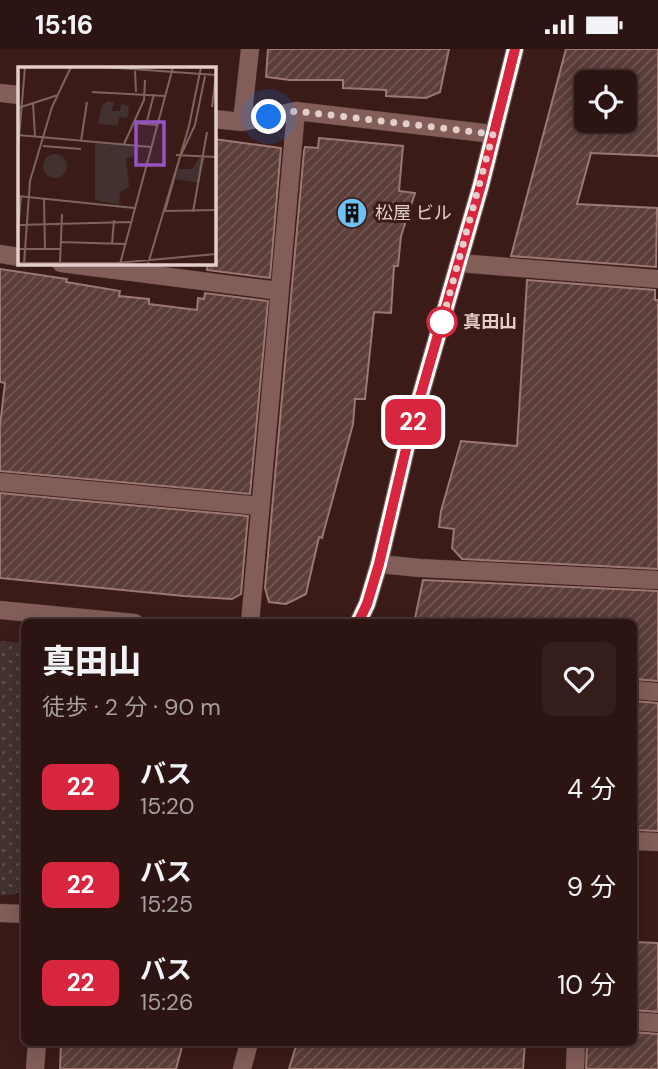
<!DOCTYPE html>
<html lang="ja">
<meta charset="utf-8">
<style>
body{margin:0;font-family:"DM Sans","Noto Sans JP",sans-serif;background:#341d1b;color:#f1f3f6;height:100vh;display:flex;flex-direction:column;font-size:26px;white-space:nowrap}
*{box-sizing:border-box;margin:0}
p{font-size:23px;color:#a69e9f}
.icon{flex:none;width:38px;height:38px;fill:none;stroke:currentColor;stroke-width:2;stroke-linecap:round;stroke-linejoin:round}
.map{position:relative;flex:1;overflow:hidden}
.details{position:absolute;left:21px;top:570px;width:616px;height:427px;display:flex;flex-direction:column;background:#2c1412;border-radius:10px;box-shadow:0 4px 18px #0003,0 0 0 2px #483332}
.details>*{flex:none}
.badge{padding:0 14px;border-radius:10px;font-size:24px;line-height:46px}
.controls{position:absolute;left:574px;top:21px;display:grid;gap:14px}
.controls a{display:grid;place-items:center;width:63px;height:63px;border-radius:10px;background:#2c1412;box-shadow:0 4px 18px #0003,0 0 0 2px #483332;font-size:35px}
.you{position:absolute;width:35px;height:35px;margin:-18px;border:5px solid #fff;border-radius:50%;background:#1a73e8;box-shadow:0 0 0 10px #1a73e833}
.map>.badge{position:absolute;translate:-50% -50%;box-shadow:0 0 0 4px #fff}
.round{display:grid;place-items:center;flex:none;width:74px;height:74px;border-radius:10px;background:#341d1b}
.headline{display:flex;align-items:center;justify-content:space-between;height:119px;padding:0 21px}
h1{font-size:33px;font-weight:800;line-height:52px}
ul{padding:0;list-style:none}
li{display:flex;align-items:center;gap:21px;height:98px;padding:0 21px}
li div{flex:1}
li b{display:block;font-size:26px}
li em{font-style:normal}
li .badge{min-width:77px;font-weight:700;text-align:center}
.status{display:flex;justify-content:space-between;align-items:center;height:49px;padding:0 35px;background:#2c1412;direction:ltr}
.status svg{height:19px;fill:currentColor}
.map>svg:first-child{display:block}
.grass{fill:url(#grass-dots)}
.building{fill:url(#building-hatch);stroke:#9d7772;stroke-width:2;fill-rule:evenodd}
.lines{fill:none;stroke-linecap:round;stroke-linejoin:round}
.street-casing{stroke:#4f3534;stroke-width:19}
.secondary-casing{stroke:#4f3534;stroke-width:19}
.street{stroke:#835e59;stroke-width:18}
.secondary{stroke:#835e59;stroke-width:18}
.line-casing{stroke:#fff;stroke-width:16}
.line{stroke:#d7263d;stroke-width:10}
.walk{stroke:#e3cecb;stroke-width:7;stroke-dasharray:0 12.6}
.stop-dot{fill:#fff;stroke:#d7263d;stroke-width:3.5}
.labels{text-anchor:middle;stroke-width:6;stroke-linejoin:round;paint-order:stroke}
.poi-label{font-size:18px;fill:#e3cecb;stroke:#3a1b18;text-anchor:start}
.stop-label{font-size:18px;font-weight:bold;fill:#e3cecb;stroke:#3a1b18;text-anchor:start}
.inset-road{fill:none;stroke:#7e6360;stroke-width:2}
.view{fill:#9554c2;fill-opacity:0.15;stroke:#9554c2;stroke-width:3.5}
.inset-edge{fill:none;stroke:#e3cecb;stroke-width:3.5}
</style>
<div class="status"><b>15:16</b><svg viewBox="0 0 49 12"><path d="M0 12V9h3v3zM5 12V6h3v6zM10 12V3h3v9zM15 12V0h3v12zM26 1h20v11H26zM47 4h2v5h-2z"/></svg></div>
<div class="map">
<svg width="658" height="1020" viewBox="0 0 658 1020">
<defs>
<pattern id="grass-dots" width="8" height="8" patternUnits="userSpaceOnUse" patternTransform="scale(1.75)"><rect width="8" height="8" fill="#42312f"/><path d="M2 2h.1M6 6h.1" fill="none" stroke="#5d4e4c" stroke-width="1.8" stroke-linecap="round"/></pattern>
<pattern id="building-hatch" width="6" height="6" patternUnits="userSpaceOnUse" patternTransform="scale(1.75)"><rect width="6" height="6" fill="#5b3d39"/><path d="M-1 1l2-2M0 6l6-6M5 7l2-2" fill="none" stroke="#725854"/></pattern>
</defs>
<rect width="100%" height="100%" fill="#3a1b18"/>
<path class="grass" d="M 0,592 L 24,594 L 24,838 L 14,846 L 0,846 Z"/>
<path class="building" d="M 268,0 L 449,0 L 440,43 L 426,49 L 386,47 L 386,41 L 343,39 L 343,31 L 290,31 L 266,28 Z
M 566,0 L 658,0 L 658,107 L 591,104 L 577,155 L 657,159 L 656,218 L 511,207 ZM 586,33 L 625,33 L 625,72 L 586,72 Z
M 319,89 L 403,97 L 399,142 L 415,144 L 401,187 L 398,217 L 394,217 L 391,264 L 374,263 L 365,350 L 355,350 L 353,375 L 322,489 L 319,488 L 306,545 L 286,555 L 269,553 L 265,539 L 304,102 L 305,98 L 318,99 Z
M 214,90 L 281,99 L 270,229 L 207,221 L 208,214 L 214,214 Z
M 0,220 L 67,230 L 66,233 L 120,242 L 119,247 L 149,250 L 149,255 L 197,261 L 198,249 L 204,250 L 205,244 L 268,252 L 250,445 L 0,422 L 0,377 L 5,334 L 0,333 Z
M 527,231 L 655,241 L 655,251 L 658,251 L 658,520 L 462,510 L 452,499 L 454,480 L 439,478 L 441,462 L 461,392 L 517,397 Z
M 0,444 L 248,467 L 241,545 L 232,550 L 184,547 L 0,529 Z
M 423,531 L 658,542 L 658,632 L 634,630 L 634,574 L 414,574 Z
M 634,652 L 658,654 L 658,782 L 634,781 Z
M 634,893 L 658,894 L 658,963 L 634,961 Z
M 634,983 L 658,985 L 658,1020 L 586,1020 L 587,994 L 634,994 Z
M 61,994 L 183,994 L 176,1020 L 60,1020 Z
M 297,994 L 525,994 L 523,1020 L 289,1020 Z"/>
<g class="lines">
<g class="street-casing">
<path id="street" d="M 459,214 L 658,230
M 0,433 L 260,457
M 379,515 L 420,519 L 658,531
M 250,574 L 296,62
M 634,641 L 658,643
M 634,792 L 658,793
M 0,864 L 24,865
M 634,972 L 658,974
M 35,1020 L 37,994
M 575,1020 L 576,994"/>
</g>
<g class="secondary-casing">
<path id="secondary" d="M 0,44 L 19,46
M 214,70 L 242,73 L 296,62 L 493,85
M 242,73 L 250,0
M 0,205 L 19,208
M 61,214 L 279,242
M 0,561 L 135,574
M 358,574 L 367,555 L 379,515 L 410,383 L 481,136 L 515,0
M 242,1020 L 249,994"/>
</g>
<use href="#street" class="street"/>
<use href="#secondary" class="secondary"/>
</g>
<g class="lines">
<g class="line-casing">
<path id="line" d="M 358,574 L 367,555 L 379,515 L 410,383 L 481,136 L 515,0"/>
</g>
<use href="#line" class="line"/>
<path class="walk" d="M 269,68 L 296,62 L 493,85 L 442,273"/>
</g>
<defs>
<g id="building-disc" transform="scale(1.575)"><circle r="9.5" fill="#6fc2f4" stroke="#3a1b18"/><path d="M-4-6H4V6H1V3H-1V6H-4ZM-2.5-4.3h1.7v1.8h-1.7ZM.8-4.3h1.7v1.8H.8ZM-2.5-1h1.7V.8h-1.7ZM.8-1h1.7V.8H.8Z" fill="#111"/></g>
</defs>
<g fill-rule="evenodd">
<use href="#building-disc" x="352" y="164"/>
</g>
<circle class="stop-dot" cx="442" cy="273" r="14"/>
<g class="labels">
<g class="poi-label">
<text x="375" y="170">松屋 ビル</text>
</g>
<g class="stop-label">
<text x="463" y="279">真田山</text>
</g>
</g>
<g transform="translate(18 18)">
<rect width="198" height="198" fill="#3a1b18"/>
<path d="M 77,76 L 120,80 L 119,90 L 108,91 L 111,120 L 102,125 L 101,138 L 77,133 ZM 182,90 L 187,91 L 181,116 L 158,112 L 160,102 L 174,102 Z" fill="#42312f"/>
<path d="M 91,34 L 96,35 L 94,44 L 102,44 L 103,37 L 111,39 L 109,51 L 101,50 L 100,59 L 80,57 L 84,38 Z" fill="#42312f"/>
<path d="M25 99a12 12 0 1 1 24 0a12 12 0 1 1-24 0ZM78 116a11 11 0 1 1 22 0a11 11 0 1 1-22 0Z" fill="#42312f"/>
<path class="inset-road" d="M 86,0 L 198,8M 117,4 L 118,25M 187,9 L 177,58 L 162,90 L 147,144 L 198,143M 74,25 L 147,29M 15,36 L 17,69M 194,40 L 198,7M 0,41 L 40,28M 115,56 L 139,58M 128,58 L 136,27M 0,68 L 133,80M 63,74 L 69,35M 106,77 L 126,33 L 127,13M 25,79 L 63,82M 0,83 L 7,0M 158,88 L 198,90M 0,129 L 116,141M 26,131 L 27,183M 175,145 L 189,65M 0,158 L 112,155M 0,166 L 3,129M 42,175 L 107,177M 94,177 L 96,153M 0,182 L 42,182M 0,196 L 99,196 L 198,187M 42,196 L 44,147M 6,197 L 12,114 L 34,40 L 53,0M 102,197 L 155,0M 130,197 L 171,59 L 183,0"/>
<path class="view" d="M 118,55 L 146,55 L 146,98 L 118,98 Z"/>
<rect width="198" height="198" class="inset-edge"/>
</g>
</svg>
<div class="controls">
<a><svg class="icon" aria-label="locate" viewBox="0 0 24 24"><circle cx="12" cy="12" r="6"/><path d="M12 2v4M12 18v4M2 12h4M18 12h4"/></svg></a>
</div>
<div class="you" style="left:269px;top:68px"></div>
<b class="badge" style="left:413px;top:373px;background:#d7263d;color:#fff">22</b>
<section class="details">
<div class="headline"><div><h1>真田山</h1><p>徒歩 · 2 分 · 90 m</p></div><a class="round"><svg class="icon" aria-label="heart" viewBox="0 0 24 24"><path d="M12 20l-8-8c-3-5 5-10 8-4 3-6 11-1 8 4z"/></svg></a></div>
<ul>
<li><span class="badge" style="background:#d7263d;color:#fff">22</span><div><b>バス</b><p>15:20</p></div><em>4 分</em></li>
<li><span class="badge" style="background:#d7263d;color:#fff">22</span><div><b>バス</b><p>15:25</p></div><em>9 分</em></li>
<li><span class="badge" style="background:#d7263d;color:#fff">22</span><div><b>バス</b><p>15:26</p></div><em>10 分</em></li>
</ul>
</section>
</div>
